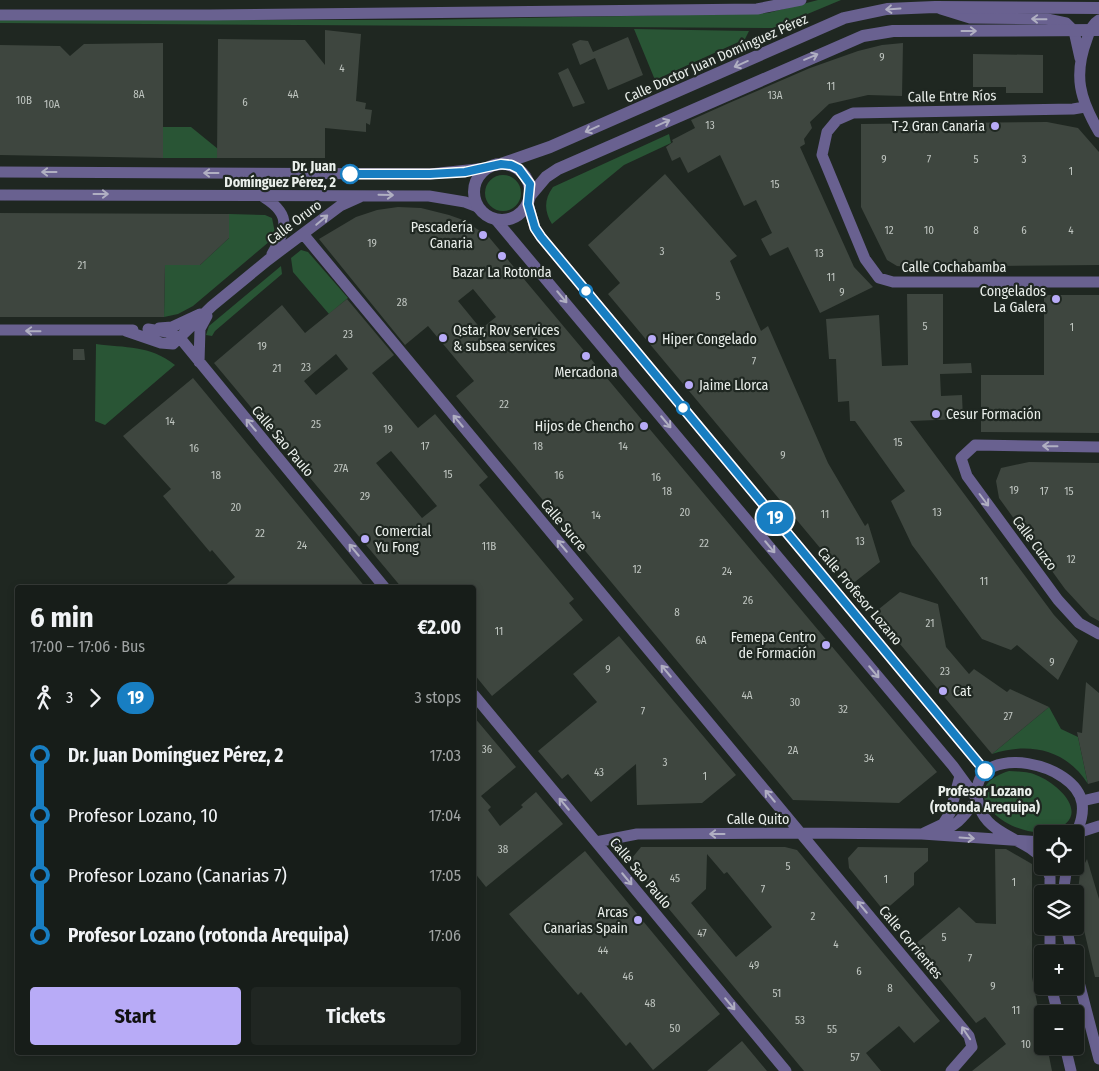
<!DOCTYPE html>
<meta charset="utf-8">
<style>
body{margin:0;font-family:"Fira Sans Condensed",sans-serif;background:#202622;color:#f1f3f6;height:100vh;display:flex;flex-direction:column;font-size:19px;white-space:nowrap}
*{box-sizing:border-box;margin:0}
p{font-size:16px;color:#9ea2a2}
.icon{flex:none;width:28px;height:28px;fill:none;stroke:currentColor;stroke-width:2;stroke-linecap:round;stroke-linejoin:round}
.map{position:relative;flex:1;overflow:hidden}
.sheet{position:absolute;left:15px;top:585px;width:461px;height:470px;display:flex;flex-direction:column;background:#171d19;border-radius:5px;box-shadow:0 2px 8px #0003,0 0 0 1px #363b38}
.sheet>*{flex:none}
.badge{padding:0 10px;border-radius:16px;font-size:18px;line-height:32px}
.tools{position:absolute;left:1034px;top:825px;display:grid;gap:10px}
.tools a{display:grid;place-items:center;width:50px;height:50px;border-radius:5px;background:#171d19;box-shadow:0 2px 8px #0003,0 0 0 1px #363b38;font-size:25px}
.map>.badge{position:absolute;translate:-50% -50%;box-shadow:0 0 0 2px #fff}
.legs{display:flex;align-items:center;gap:8px;height:55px;padding:0 15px;font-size:16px}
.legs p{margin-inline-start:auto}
.head{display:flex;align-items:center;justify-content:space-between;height:85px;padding:0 15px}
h1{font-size:28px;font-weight:700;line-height:38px}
.primary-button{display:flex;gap:10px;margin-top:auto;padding:10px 15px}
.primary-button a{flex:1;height:58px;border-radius:5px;background:#b8abf7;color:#111;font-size:20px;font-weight:700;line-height:58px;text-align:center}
.primary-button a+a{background:#202622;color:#f1f3f6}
ul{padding:0 15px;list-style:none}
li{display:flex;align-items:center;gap:18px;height:60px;font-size:19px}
li i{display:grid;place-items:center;width:8px;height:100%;margin:0 6px;background:currentColor}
li i::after{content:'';width:12px;height:12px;margin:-6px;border:4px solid;border-radius:50%;background:#171d19}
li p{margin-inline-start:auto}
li:first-child i{background:linear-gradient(#0000 50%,currentColor 0)}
li:last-child i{background:linear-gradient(currentColor 50%,#0000 0)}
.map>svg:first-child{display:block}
.green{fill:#295535}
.building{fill:#3e463f;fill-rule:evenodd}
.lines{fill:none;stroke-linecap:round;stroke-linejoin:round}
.minor{stroke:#696190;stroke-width:11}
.tertiary{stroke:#696190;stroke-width:12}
.oneway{stroke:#b0afc2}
.line-1-casing{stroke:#fff;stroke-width:11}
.line-1{stroke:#187ec2;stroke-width:8}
.poi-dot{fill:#b8abf7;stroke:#1f2721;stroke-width:2}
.stop-1-dot{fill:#fff;stroke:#187ec2;stroke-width:2.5}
.labels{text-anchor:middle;stroke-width:4.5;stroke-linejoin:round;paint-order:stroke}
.number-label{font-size:11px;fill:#bfc5c0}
.street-label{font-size:14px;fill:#eaefeb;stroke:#1f2721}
.poi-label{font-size:14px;fill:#eaefeb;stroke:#1f2721;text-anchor:end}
.stop-label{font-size:14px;font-weight:bold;fill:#eaefeb;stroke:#1f2721;text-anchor:end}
</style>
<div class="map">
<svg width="1099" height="1071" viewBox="0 0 1099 1071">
<rect width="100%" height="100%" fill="#1f2721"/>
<path class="green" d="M 818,0 L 841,0 L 774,28 L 0,23 L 0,20 L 421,20 L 732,14 L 768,13 Z
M 634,29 L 749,31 L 745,39 L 655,80 Z
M 163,127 L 191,127 L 218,149 L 217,158 L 163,158 Z
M 669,134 L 671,143 L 624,165 L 552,224 C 544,211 544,199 553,187 Z
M485 193a18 18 0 1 1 36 0a18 18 0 1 1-36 0Z
M 229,214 L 265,215 L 272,218 L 275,233 L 270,241 L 193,306 L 178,314 L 164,317 L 165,265 L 200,265 L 229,238 Z
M 301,250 L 308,252 L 348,298 L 329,314 L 293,272 L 291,258 Z
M 281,266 L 282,274 L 215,331 L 212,336 L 206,335 L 209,326 Z
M 96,344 C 125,348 150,345 175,365 L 105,425 L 95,421 Z
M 1049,707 L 1061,729 L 1078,737 L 1088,784 C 1066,749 1029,742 992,754 Z
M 1009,771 C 1017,772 1028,771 1036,775 C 1060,784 1094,818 1051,831 C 1012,841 948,790 1009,771 Z"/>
<path class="building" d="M 325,30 L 361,34 L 356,101 L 366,103 L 365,109 L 372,110 L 370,125 L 366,123 L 366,132 L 325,128 L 325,158 L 217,158 L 218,39 L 305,40 L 325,65 Z
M 628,37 L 643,75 L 608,90 L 595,58 L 580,65 L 572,44 L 580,40 L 588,41 L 593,52 Z
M 163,43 L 163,158 L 0,155 L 0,45 L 60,46 L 70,56 L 84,44 Z
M 903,43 L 902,96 L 868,95 L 829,104 L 810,122 L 812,128 L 804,139 L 805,144 L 800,147 L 854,267 L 873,287 L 820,313 L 788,247 L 770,256 L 761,239 L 772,233 L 756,200 L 744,206 L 720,155 L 688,173 L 680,157 L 672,161 L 666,147 L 673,142 L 672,140 L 695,128 L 691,120 L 729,103 L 810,68 L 858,51 L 882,45 Z
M 973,54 L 1043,55 L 1043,93 L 1006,93 L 1006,87 L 973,87 Z
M 568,68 L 585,103 L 573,107 L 558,73 Z
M 1047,122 L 1078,128 L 1099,152 L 1099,265 L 907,267 L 897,266 L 887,260 L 861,207 L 861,124 Z
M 665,174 L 737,256 L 730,261 L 761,331 L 768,326 L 828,463 L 865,526 L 868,523 L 880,562 L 851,585 L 608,294 L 620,283 L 588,245 Z
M 398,207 L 421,208 L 449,215 L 463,220 L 488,236 L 937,772 L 899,803 L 793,800 L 456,396 L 474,381 L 428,326 L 405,345 L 319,239 L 356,217 L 377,210 ZM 473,289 L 496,317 L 481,329 L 458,301 Z
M 0,213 L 229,214 L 229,238 L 200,265 L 165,265 L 164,317 L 0,317 Z
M 907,294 L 943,294 L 943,364 L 971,363 L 972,373 L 940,374 L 941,396 L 962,395 L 963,419 L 910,421 L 1054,615 L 1078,641 L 1058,680 L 1017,645 L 1011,650 L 982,639 L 912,545 L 891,501 L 905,491 L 855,421 L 850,421 L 849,401 L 838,402 L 836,359 L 829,359 L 826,319 L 879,315 L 882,366 L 908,365 Z
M 1044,295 L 1099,295 L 1099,433 L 981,432 L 981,375 L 1044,375 Z
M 347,299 L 394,355 L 372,373 L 418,428 L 435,414 L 488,477 L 479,485 L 574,599 L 569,603 L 583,620 L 492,696 L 474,674 L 474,588 L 402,588 L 214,363 L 282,305 L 305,333 ZM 336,354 L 348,369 L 316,395 L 304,381 ZM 391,451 L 437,506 L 422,518 L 376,463 Z
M 73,349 L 84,349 L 85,360 L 73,360 Z
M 193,378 L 308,517 L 366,588 L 222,588 L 235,577 L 212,550 L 210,552 L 163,496 L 171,489 L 123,436 Z
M 1029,462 L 1099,463 L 1099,621 L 1090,616 L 1065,589 L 999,498 L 996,481 L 1001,468 Z
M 900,592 L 938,604 L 946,647 L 969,674 L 974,669 L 1007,692 L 1010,689 L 1049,707 L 992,754 L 874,613 Z
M 619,636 L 736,775 L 702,803 L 637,805 L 636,764 L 591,802 L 568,774 L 562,779 L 538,751 L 597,702 L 573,674 Z
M 1086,682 L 1099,693 L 1099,781 L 1088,784 L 1077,732 L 1082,733 Z
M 474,717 L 516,767 L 481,796 L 491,807 L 488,810 L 500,826 L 523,807 L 521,805 L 536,792 L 563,824 L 486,887 L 474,872 Z
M 641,847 L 785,847 L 797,850 L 940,1021 L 914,1043 L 899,1026 L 866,1053 L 881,1071 L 804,1071 L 634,867 L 632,858 ZM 707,854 L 724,874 L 727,872 L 772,927 L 736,957 L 691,903 L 706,889 Z
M 858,847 L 928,848 L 928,861 L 914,873 L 914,885 L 884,911 L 849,868 L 848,858 Z
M 995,849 L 1006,849 L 1032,864 L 1032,977 L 1042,1028 L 1042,1046 L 1047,1046 L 1052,1071 L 972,1071 L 1006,1044 L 985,1017 L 976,1023 L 913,946 L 959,907 L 976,923 L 996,924 Z
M 585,851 L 720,1014 L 653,1070 L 630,1042 L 626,1046 L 581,992 L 578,995 L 509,914 Z
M 1087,859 L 1099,899 L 1099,977 L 1095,977 L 1077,900 L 1080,873 Z
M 742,1041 L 767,1071 L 707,1071 Z"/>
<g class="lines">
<path class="minor" d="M 941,9 L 970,18 L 1047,19 L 1066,23 L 1074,31 L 1080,58
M 0,15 L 210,15 L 757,9 L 801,0
M 1099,20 C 1091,25 1090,31 1087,39 C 1073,76 1080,99 1099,132
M 1085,107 L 1073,109 L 853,113 L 837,120 L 827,132 L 822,155 L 865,259 L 879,278 L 893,282 L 1099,282
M 0,172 L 430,174 L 487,168
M 0,195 L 429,196 L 465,202 L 478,207
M 260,195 C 290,212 289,226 272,254
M 528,204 L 535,228 L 541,237 L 985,771
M 496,220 L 953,766 L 977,799
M 304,235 L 969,1036 L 972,1047 L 951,1071
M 159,328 L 172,327 L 200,314
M 148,329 L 167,332 L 180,338 L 385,588
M 0,330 L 133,330
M 126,331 L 161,343 L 173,344 L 212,306 L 268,260 L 340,206 L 360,197
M 199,362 L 200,329 L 207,316
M 1099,447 L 975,445 L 961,458 L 967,476 L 1058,600 L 1079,623 L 1099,634
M 474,695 L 786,1071
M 1082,801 L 1099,797
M 935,832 C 956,829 965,815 977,799
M 924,833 L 943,824 L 950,813 L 960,776
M 1074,834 L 1099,826
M 596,842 L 637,834 L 801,833 L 922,834 L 1042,842
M 1042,859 C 1029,841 994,836 982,813 C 978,806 977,799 977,791 C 979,742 1076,763 1082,803 C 1084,816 1079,826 1075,837
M 1046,866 L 1050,877 L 1050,894
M 1063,894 L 1067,866
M 1066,926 L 1072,954
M 1050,954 L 1050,926
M 1075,967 L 1099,1059
M 1051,986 L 1058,1014
M 1065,1046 L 1071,1071"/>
<path class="tertiary" d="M474 192a28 28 0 1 1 56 0a28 28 0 1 1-56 0Z
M 501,164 L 550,147 L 844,18 L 887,9 L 935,7 L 1099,8
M 530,196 L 546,177 L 558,169 L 863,36 L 893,31 L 1099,30"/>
</g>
<defs><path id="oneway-shaft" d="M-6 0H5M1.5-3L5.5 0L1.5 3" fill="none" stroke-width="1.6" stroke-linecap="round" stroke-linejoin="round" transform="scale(1.25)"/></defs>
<g class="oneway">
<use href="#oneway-shaft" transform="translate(893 9) rotate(176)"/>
<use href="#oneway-shaft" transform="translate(1039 19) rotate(-179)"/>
<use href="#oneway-shaft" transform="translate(969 31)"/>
<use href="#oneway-shaft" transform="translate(811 57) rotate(-23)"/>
<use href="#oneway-shaft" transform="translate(741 64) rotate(156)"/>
<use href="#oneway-shaft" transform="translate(663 123) rotate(-24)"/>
<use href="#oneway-shaft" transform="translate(592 129) rotate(156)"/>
<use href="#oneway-shaft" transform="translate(49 172) rotate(-180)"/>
<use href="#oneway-shaft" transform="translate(211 173) rotate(-180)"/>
<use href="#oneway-shaft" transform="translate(101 194)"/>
<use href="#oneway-shaft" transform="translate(386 195) rotate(1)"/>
<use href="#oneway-shaft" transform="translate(322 220) rotate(-40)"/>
<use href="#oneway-shaft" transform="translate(562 297) rotate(50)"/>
<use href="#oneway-shaft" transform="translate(33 331) rotate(-179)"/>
<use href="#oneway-shaft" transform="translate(458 421) rotate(-130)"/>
<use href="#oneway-shaft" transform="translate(666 422) rotate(50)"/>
<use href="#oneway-shaft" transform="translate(251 425) rotate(-130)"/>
<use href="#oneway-shaft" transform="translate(1050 446) rotate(-179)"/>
<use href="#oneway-shaft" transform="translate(984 500) rotate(53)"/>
<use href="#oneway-shaft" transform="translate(562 546) rotate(-130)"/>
<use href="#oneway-shaft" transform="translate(770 547) rotate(50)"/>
<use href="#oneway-shaft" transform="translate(354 550) rotate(-130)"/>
<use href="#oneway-shaft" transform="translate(666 671) rotate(-130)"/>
<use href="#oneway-shaft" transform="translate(874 672) rotate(50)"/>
<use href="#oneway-shaft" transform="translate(770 796) rotate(-130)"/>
<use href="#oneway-shaft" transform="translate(564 804) rotate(-130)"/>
<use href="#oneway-shaft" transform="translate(717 834) rotate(180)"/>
<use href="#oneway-shaft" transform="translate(967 838) rotate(4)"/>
<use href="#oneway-shaft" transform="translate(627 879) rotate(50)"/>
<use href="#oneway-shaft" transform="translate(862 907) rotate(-130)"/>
<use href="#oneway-shaft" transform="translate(730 1004) rotate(50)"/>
<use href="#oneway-shaft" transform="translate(966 1033) rotate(-124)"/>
</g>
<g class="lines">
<g class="line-1-casing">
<path id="line-1" d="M 350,174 L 430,174 L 465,172 L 501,164 L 511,165 L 519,169 L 530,184 L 528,204 L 535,228 L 541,237 L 985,771"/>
</g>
<use href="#line-1" class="line-1"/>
</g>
<g class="poi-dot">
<circle cx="995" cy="126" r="5"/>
<circle cx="483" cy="235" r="5"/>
<circle cx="502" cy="256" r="5"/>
<circle cx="1056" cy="299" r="5"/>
<circle cx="443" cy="338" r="5"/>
<circle cx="652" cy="339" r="5"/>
<circle cx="586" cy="356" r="5"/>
<circle cx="689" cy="385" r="5"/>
<circle cx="936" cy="414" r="5"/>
<circle cx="644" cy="426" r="5"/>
<circle cx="365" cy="539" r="5"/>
<circle cx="826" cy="645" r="5"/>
<circle cx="943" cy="691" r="5"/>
<circle cx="638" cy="920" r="5"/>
</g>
<g class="stop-1-dot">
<circle cx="350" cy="174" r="9"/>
<circle cx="586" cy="291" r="6"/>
<circle cx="683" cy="408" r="6"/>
<circle cx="985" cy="771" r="9"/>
</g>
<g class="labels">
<g class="number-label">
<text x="882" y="61">9</text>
<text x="342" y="72">4</text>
<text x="831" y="90">11</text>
<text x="139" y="98">8A</text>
<text x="293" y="98">4A</text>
<text x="775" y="99">13A</text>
<text x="24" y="104">10B</text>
<text x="245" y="106">6</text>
<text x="52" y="108">10A</text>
<text x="710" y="129">13</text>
<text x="884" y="163">9</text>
<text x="929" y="163">7</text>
<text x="976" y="163">5</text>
<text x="1024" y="163">3</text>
<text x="1071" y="175">1</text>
<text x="775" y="188">15</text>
<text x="889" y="234">12</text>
<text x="929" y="234">10</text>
<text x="976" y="234">8</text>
<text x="1024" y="234">6</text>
<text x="1071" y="234">4</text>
<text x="372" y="247">19</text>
<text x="662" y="255">3</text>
<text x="819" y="257">13</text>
<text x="82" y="269">21</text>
<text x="831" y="281">11</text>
<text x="842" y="296">9</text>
<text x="718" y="300">5</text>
<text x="402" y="306">28</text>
<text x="925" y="330">5</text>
<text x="1072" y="331">1</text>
<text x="348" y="338">23</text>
<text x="262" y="350">19</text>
<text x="754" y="365">7</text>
<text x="306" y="371">23</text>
<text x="277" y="372">21</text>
<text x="504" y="408">22</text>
<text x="170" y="425">14</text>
<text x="316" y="428">25</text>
<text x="388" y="433">19</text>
<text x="898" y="446">15</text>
<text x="425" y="450">17</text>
<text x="538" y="450">18</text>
<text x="623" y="450">14</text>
<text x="194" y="452">16</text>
<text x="783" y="459">9</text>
<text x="341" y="472">27A</text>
<text x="448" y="478">15</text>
<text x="216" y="479">18</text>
<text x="559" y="479">16</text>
<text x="656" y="481">16</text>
<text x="1014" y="494">19</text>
<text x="667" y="495">18</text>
<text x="1044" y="495">17</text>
<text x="1069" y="495">15</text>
<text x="365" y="500">29</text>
<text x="236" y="511">20</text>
<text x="685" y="516">20</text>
<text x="937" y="516">13</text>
<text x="825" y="518">11</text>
<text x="596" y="519">14</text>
<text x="260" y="537">22</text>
<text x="860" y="545">13</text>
<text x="704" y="547">22</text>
<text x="302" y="549">24</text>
<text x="489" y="550">11B</text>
<text x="1071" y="563">12</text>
<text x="637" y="573">12</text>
<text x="727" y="575">24</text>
<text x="984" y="585">11</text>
<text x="748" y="604">26</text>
<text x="677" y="616">8</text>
<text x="930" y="627">21</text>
<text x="499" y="635">11</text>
<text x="701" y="644">6A</text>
<text x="1052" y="666">9</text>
<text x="608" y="673">9</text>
<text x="945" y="675">23</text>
<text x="747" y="699">4A</text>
<text x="795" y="706">30</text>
<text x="843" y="713">32</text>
<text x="643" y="715">7</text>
<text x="1008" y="720">27</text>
<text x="487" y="753">36</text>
<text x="793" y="754">2A</text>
<text x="869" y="762">34</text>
<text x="665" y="766">3</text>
<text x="599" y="776">43</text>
<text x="705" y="780">1</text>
<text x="503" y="853">38</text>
<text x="788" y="870">5</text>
<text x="675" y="882">45</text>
<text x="886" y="883">1</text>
<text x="1014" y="886">1</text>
<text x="763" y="893">7</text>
<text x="813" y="920">2</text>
<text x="702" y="937">47</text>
<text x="944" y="941">5</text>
<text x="836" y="948">4</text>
<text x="603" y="954">44</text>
<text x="970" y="962">7</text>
<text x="754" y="969">49</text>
<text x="859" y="975">6</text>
<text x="628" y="980">46</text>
<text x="993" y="990">9</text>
<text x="890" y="992">8</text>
<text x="777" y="997">51</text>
<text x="650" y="1007">48</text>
<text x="1016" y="1014">11</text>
<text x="800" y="1024">53</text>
<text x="675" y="1032">50</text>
<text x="832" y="1033">55</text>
<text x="1026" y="1048">10</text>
<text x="855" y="1061">57</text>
</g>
<g class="street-label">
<text transform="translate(716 58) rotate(-24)" y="5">Calle Doctor Juan Domínguez Pérez</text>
<text transform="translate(952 96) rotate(-1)" y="5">Calle Entre Ríos</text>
<text transform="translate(294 222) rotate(-37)" y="5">Calle Oruro</text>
<text x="954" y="272">Calle Cochabamba</text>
<text transform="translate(283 441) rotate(50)" y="5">Calle Sao Paulo</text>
<text transform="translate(564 525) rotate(50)" y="5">Calle Sucre</text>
<text transform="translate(1035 543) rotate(53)" y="5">Calle Cuzco</text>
<text transform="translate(860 596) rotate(50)" y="5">Calle Profesor Lozano</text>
<text x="758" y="824">Calle Quito</text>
<text transform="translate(641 873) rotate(50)" y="5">Calle Sao Paulo</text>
<text transform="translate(911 942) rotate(50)" y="5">Calle Corrientes</text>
</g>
<g class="poi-label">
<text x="985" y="131">T-2 Gran Canaria</text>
<text x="473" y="232">Pescadería<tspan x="473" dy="16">Canaria</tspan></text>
<text x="502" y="277" text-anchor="middle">Bazar La Rotonda</text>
<text x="1046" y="296">Congelados<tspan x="1046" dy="16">La Galera</tspan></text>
<text x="453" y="335" text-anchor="start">Qstar, Rov services<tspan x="453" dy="16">&amp; subsea services</tspan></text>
<text x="662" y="344" text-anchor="start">Hiper Congelado</text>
<text x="586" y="377" text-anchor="middle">Mercadona</text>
<text x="699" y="390" text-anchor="start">Jaime Llorca</text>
<text x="946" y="419" text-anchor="start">Cesur Formación</text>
<text x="634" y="431">Hijos de Chencho</text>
<text x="375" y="536" text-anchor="start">Comercial<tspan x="375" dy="16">Yu Fong</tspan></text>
<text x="816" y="642">Femepa Centro<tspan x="816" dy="16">de Formación</tspan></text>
<text x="953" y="696" text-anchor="start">Cat</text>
<text x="628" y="917">Arcas<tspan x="628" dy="16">Canarias Spain</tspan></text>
</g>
<g class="stop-label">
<text x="336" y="171">Dr. Juan<tspan x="336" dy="16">Domínguez Pérez, 2</tspan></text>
<text x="985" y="796" text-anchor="middle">Profesor Lozano<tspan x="985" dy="16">(rotonda Arequipa)</tspan></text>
</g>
</g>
</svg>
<div class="tools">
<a><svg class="icon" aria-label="locate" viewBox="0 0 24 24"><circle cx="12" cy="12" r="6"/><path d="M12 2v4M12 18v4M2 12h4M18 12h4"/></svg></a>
<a><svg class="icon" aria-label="layers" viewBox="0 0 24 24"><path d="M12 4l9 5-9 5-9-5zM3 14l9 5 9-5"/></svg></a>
<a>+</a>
<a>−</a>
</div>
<b class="badge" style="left:775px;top:518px;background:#187ec2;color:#fff">19</b>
<section class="sheet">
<div class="head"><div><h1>6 min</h1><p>17:00 – 17:06 · Bus</p></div><b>€2.00</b></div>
<div class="legs"><svg class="icon" aria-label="walk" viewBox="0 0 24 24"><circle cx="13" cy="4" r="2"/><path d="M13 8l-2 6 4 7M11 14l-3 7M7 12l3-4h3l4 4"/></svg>3<svg class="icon" aria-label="forward" viewBox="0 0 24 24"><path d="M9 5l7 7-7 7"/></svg><b class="badge" style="background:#187ec2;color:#fff">19</b><p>3 stops</p></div>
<ul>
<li><i style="color:#187ec2"></i><b>Dr. Juan Domínguez Pérez, 2</b><p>17:03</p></li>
<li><i style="color:#187ec2"></i><span>Profesor Lozano, 10</span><p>17:04</p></li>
<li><i style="color:#187ec2"></i><span>Profesor Lozano (Canarias 7)</span><p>17:05</p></li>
<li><i style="color:#187ec2"></i><b>Profesor Lozano (rotonda Arequipa)</b><p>17:06</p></li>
</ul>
<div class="primary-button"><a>Start</a><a>Tickets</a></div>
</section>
</div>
